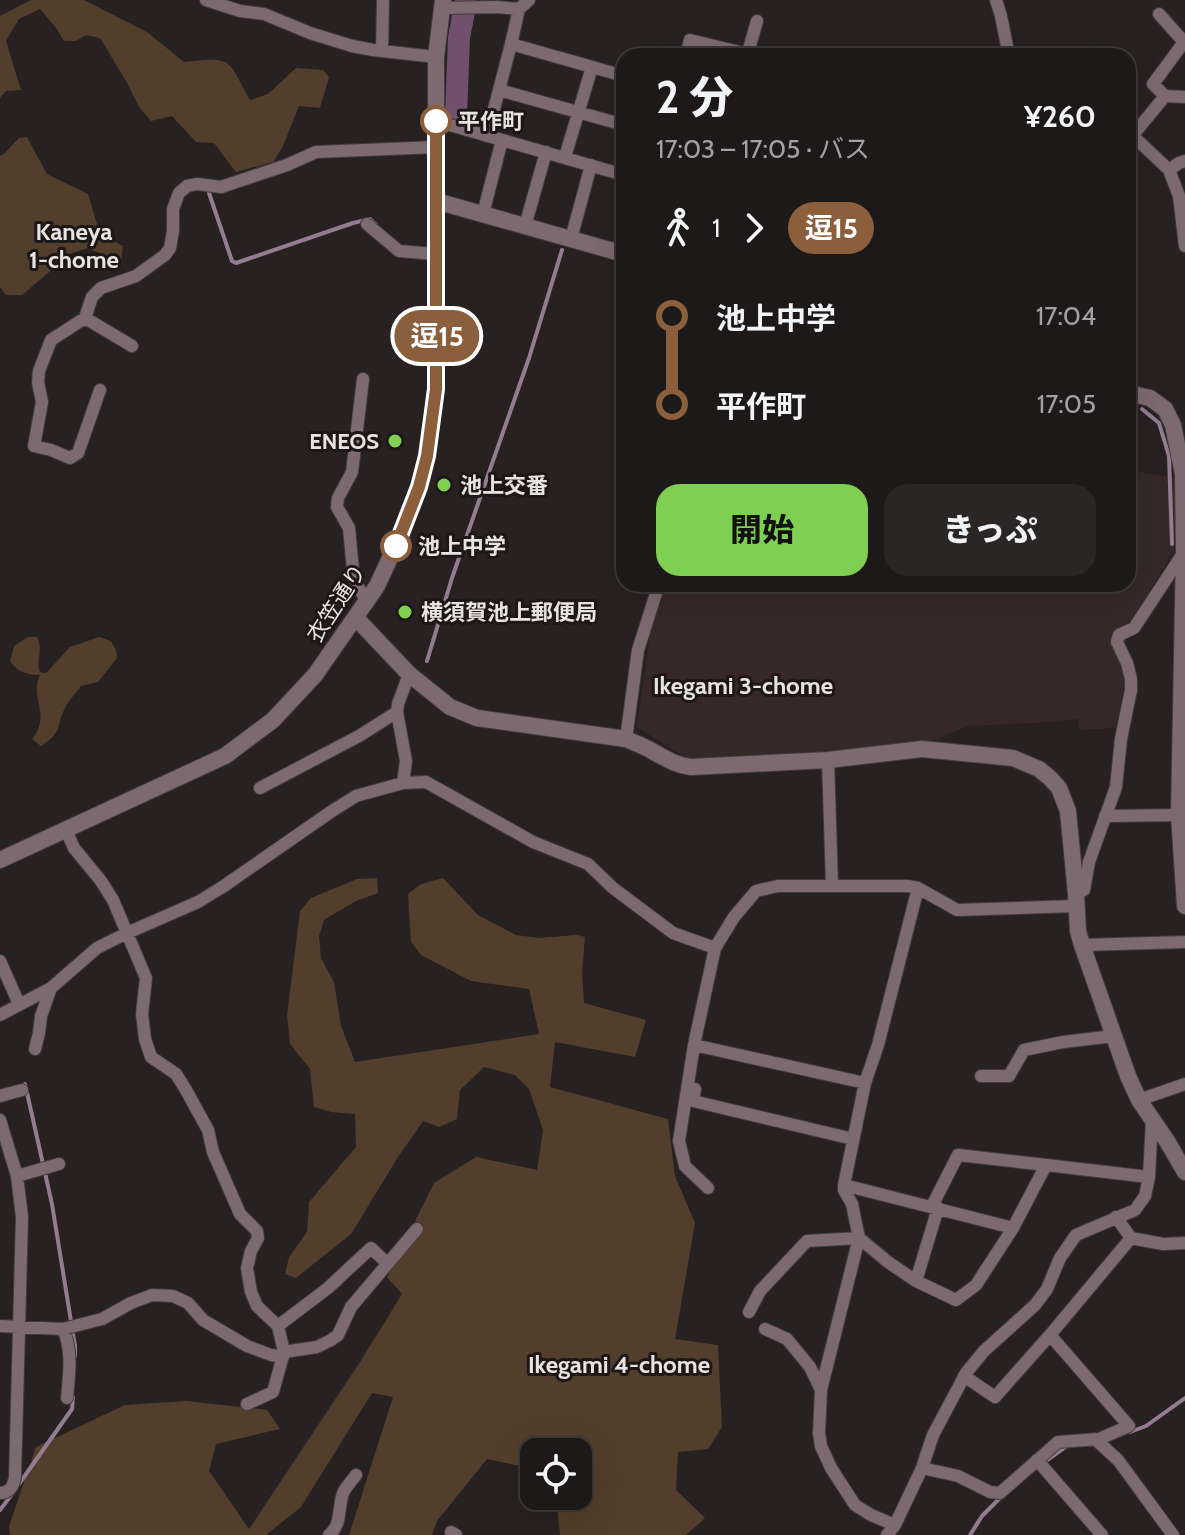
<!DOCTYPE html>
<html lang="ja">
<meta charset="utf-8">
<style>
body{margin:0;font-family:Cabin,"Noto Sans JP",sans-serif;background:#2b2626;color:#f1f3f6;height:100vh;display:flex;flex-direction:column;font-size:30px;white-space:nowrap}
*{box-sizing:border-box;margin:0}
p{font-size:26px;color:#a1a0a2}
.icon{flex:none;width:44px;height:44px;fill:none;stroke:currentColor;stroke-width:2;stroke-linecap:round;stroke-linejoin:round}
.map{position:relative;flex:1;overflow:hidden}
.drawer{position:absolute;left:616px;top:48px;width:520px;height:544px;display:flex;flex-direction:column;background:#1e1919;border-radius:24px;box-shadow:0 8px 32px #0002,0 0 0 2px #3c3838}
.drawer>*{flex:none}
.badge{padding:0 16px;border-radius:26px;font-size:28px;line-height:52px}
.controls{position:absolute;left:520px;top:1438px;display:grid;gap:16px}
.controls a{display:grid;place-items:center;width:72px;height:72px;border-radius:16px;background:#1e1919;box-shadow:0 8px 32px #0002,0 0 0 2px #3c3838;font-size:40px}
.map>.badge{position:absolute;translate:-50% -50%;box-shadow:0 0 0 4px #fff}
.legs{display:flex;align-items:center;gap:12px;height:88px;padding:0 40px;font-size:26px}
.legs p{margin-inline-start:auto}
.headline{display:flex;align-items:center;justify-content:space-between;height:136px;padding:0 40px}
h1{font-size:44px;font-weight:800;line-height:60px}
.primary-button{display:flex;gap:16px;margin-top:auto;padding:16px 40px}
.primary-button a{flex:1;height:92px;border-radius:24px;background:#7fd052;color:#111;font-size:32px;font-weight:800;line-height:92px;text-align:center}
.primary-button a+a{background:#2b2626;color:#f1f3f6}
ul{padding:0 40px;list-style:none}
li{display:flex;align-items:center;gap:28px;height:88px;font-size:30px}
li i{display:grid;place-items:center;width:12px;height:100%;margin:0 10px;background:currentColor}
li i::after{content:'';width:20px;height:20px;margin:-10px;border:6px solid;border-radius:50%;background:#1e1919}
li p{margin-inline-start:auto}
li:first-child i{background:linear-gradient(#0000 50%,currentColor 0)}
li:last-child i{background:linear-gradient(currentColor 50%,#0000 0)}
.map>svg:first-child{display:block}
.built{fill:#362828}
.green{fill:#523e2c}
.lines{fill:none;stroke-linecap:round;stroke-linejoin:round}
.stream{stroke:#947c90;stroke-width:4}
.river{stroke:#70506d;stroke-width:22}
.minor-casing{stroke:#433c3c;stroke-width:14}
.tertiary-casing{stroke:#433c3c;stroke-width:18}
.minor{stroke:#7d6a71;stroke-width:12}
.tertiary{stroke:#7d6a71;stroke-width:16}
.line-1-casing{stroke:#fff;stroke-width:18}
.line-1{stroke:#8b5e3c;stroke-width:12}
.stop-1-dot{fill:#fff;stroke:#8b5e3c;stroke-width:4}
.poi-dot{fill:#7fd052;stroke:#1e1717;stroke-width:3}
.labels{text-anchor:middle;stroke-width:6;stroke-linejoin:round;paint-order:stroke}
.stop-label{font-size:22px;font-weight:bold;fill:#e8e3e3;stroke:#1e1717;text-anchor:start}
.poi-label{font-size:22px;font-weight:bold;fill:#e8e3e3;stroke:#1e1717;text-anchor:start}
.street-label{font-size:22px;fill:#e8e3e3;stroke:#1e1717}
.neighbourhood-label{font-size:24px;font-weight:bold;fill:#e8e3e3;stroke:#1e1717}
</style>
<div class="map">
<svg width="1185" height="1535" viewBox="0 0 1185 1535">
<rect width="100%" height="100%" fill="#282121"/>
<path class="built" d="M 1128,470 L 1174,478 L 1176,494 L 1174,550 L 1141,606 L 1130,621 L 1111,636 L 1117,646 L 1114,652 L 1119,661 L 1124,682 L 1116,728 L 1079,730 L 1078,719 L 1035,723 L 968,726 L 926,744 L 916,741 L 813,755 L 687,759 L 637,727 L 650,633 L 667,584 L 1128,584 Z"/>
<path class="green" d="M 31,0 L 84,0 L 147,32 L 184,62 C 234,56 227,59 250,100 L 268,94 L 296,68 L 323,70 L 329,77 L 320,108 L 299,106 L 283,146 L 273,162 L 236,172 L 214,143 L 196,142 L 172,116 L 151,121 L 139,107 L 126,81 L 100,38 L 86,35 L 76,41 L 64,41 L 56,28 L 40,9 L 19,19 L 6,41 L 21,90 L 6,91 L 0,98 L 0,16 Z
M 27,137 L 47,174 L 88,194 L 100,234 L 123,246 L 121,263 L 88,248 L 72,253 L 22,295 L 6,295 L 0,287 L 0,156 L 5,153 L 19,138 Z
M 28,637 L 37,637 C 44,652 35,661 40,672 L 46,673 L 70,647 L 99,637 L 111,641 L 116,650 L 117,658 L 98,682 L 81,686 C 76,693 69,700 65,708 C 55,727 64,731 41,746 L 32,739 C 52,715 29,697 40,675 C 27,675 17,672 10,661 L 14,646 Z
M 377,878 L 378,893 L 356,901 L 324,920 L 319,936 L 321,958 L 334,982 L 341,1026 L 355,1062 L 539,1034 L 529,989 L 471,981 L 421,955 L 411,942 L 408,894 L 421,884 L 443,878 L 478,915 L 516,935 L 539,938 L 577,935 L 585,937 L 582,972 L 584,1003 L 646,1020 L 635,1057 L 555,1042 L 550,1087 L 668,1119 L 675,1176 L 695,1223 L 675,1339 L 718,1345 L 722,1427 L 708,1449 L 678,1452 L 676,1490 L 705,1518 L 686,1535 L 560,1535 L 556,1496 L 578,1496 L 578,1452 L 534,1452 L 534,1469 L 487,1459 L 437,1521 L 432,1535 L 349,1535 L 393,1397 L 372,1393 L 301,1507 L 266,1535 L 10,1535 L 9,1526 L 36,1447 L 125,1405 L 186,1401 L 267,1410 L 280,1429 L 216,1444 L 209,1471 L 249,1529 L 360,1362 L 402,1294 L 387,1277 L 434,1183 L 476,1157 L 537,1170 L 543,1130 L 529,1089 L 515,1075 L 484,1067 L 460,1090 L 457,1119 L 439,1127 L 423,1121 L 398,1157 L 351,1234 L 296,1278 L 285,1274 L 289,1257 L 307,1232 L 309,1202 L 356,1147 L 355,1114 L 331,1112 L 314,1107 L 310,1069 L 290,1044 L 287,1015 L 300,911 L 311,898 L 357,879 Z"/>
<g class="lines">
<path class="stream" d="M 209,193 L 232,261 L 236,263 L 353,223 L 370,219 L 376,225
M 1142,409 L 1159,423 L 1169,456 L 1172,544
M 427,661 L 452,578 L 529,358 L 562,250
M 25,1084 L 52,1204 L 75,1346 L 75,1356
M 1130,1432 L 1146,1426 L 1185,1398
M 1042,1464 L 1067,1446
M 19,1484 L 72,1409 L 73,1397
M 0,1510 L 12,1494
M 970,1535 L 982,1516 L 1001,1497"/>
<path class="river" d="M 456,114 L 459,38 L 466,0"/>
<g class="minor-casing">
<path id="minor" d="M 206,0 L 240,11 L 264,14 L 310,33 L 352,46 L 373,50 L 436,57
M 996,0 L 1001,16 L 1009,56
M 441,8 L 497,7 L 519,9 L 529,0
M 1159,14 L 1184,42 L 1153,84 L 1165,96
M 511,44 L 519,9
M 382,51 L 383,0
M 686,56 L 690,40 L 756,56
M 747,56 L 757,21
M 499,90 L 624,125
M 436,121 L 624,175
M 1128,131 L 1169,170 L 1179,196 L 1185,246
M 1133,135 L 1165,96 L 1185,97
M 487,136 L 511,44 L 624,76
M 565,157 L 592,67
M 1169,170 L 1179,163 L 1185,161
M 483,214 L 502,140
M 367,224 L 399,251 L 435,254
M 525,226 L 546,152
M 571,239 L 591,165
M 85,318 L 132,346
M 363,379 L 352,472 L 338,498 L 337,507 L 349,528 L 354,581 L 367,601
M 100,390 L 78,453 L 70,458 L 51,450 L 34,446 L 42,402 L 38,382 L 39,371 L 51,340 L 85,318 L 92,297 L 101,288 L 136,276 L 165,255 L 170,248 L 173,231 L 173,209 L 179,193 L 187,186 L 197,184 L 221,187 L 287,165 L 316,152 L 437,147
M 626,739 L 638,650 L 659,584
M 828,760 L 832,885
M 403,783 L 406,761 L 397,712 L 398,704 L 409,674
M 260,788 L 359,736 L 397,712
M 1105,816 L 1185,815
M 66,830 L 74,848 L 101,881 L 113,900 L 146,978 L 142,1014 L 145,1039 L 151,1057 L 176,1074 L 186,1090 L 208,1130 L 213,1152 L 240,1214 L 257,1231 L 258,1238 L 251,1251 L 247,1268 L 251,1292 L 257,1306 L 278,1326 L 284,1352
M 918,888 L 878,1045 L 865,1083 L 844,1185 L 844,1190 L 852,1204 L 859,1238 L 888,1262 L 916,1281 L 956,1300 L 976,1285 L 1013,1228 L 1046,1165 L 1149,1177
M 1076,894 L 1084,890 L 1089,862 L 1116,787 L 1121,739 L 1131,690 L 1131,679 L 1127,663 L 1117,642 L 1119,635 L 1134,628 L 1184,552
M 1082,945 L 1185,942
M 0,961 L 19,1004
M 0,1015 L 51,988 L 97,948 L 127,933 L 198,902 L 224,886 L 332,811 L 356,796 L 403,783 L 426,782 L 533,842 L 588,864 L 613,888 L 673,933 L 715,948
M 694,1045 L 865,1083
M 35,1049 L 39,1033 L 41,1016 L 51,988
M 981,1076 L 1009,1076 L 1024,1050 L 1063,1042 L 1114,1036
M 695,1089 L 693,1101 L 853,1139
M 0,1096 L 22,1090
M 1139,1100 L 1185,1084
M 0,1120 L 17,1176 L 22,1217 L 15,1478 C 13,1487 9,1493 0,1493
M 17,1176 L 59,1164
M 844,1185 L 1013,1228
M 708,1188 L 685,1166 L 679,1141 L 694,1045 L 715,948 L 734,917 L 756,891 L 778,886 L 908,886 L 918,888 L 957,910 L 1076,906
M 932,1206 L 958,1155 L 1046,1165
M 1116,1217 L 1131,1238 L 1163,1244 L 1185,1243
M 916,1281 L 938,1208
M 749,1312 L 760,1291 L 807,1241 L 859,1238 L 821,1390 L 819,1433 L 821,1446 L 831,1468 L 855,1505 L 871,1515 L 895,1525
M 0,1326 L 63,1329 L 102,1319 L 131,1303 L 152,1295 L 173,1296 L 188,1303 L 203,1320 L 247,1346 L 271,1355 L 283,1357
M 278,1326 L 328,1288 L 371,1248 L 388,1264
M 63,1329 C 73,1351 69,1375 67,1398
M 765,1329 L 787,1339 L 810,1367 L 821,1390
M 964,1376 L 995,1397 L 1050,1335 L 1131,1238
M 247,1404 L 273,1392 L 284,1352 L 317,1347 L 331,1340 L 338,1335 L 351,1307 L 417,1229
M 1095,1439 L 1118,1460 L 1173,1535
M 1037,1460 L 1102,1535
M 922,1468 L 958,1476 L 990,1492 L 1000,1493 L 1058,1442 L 1099,1439 L 1129,1426 L 1050,1335
M 451,1532 L 456,1535
M 329,1535 C 343,1524 337,1506 344,1491 C 347,1486 352,1480 356,1475
M 887,1535 L 895,1525 L 922,1468 L 933,1435 L 966,1373 L 984,1351 L 1035,1305 L 1047,1289 L 1060,1258 L 1076,1235 L 1135,1210 L 1145,1196 L 1149,1177 L 1152,1120"/>
</g>
<g class="tertiary-casing">
<path id="tertiary" d="M 436,201 L 624,254
M 1128,393 L 1150,398 L 1165,409 L 1173,425 L 1183,474 L 1184,551 L 1179,815 L 1185,906
M 356,618 L 409,674 L 450,707 L 477,718 L 626,739 C 635,743 644,746 652,751 C 665,758 675,765 691,767 L 828,760 L 922,749 L 1013,758 L 1039,769 L 1050,778 L 1059,788 L 1068,811 L 1076,894 L 1078,931 L 1082,945 L 1128,1076 L 1139,1100 L 1167,1141 L 1185,1172
M 0,860 L 225,756 L 273,720 L 315,675 L 377,586 L 402,532 L 419,487 L 427,456 L 436,389 L 436,57 L 443,0"/>
</g>
<use href="#minor" class="minor"/>
<use href="#tertiary" class="tertiary"/>
</g>
<g class="lines">
<g class="line-1-casing">
<path id="line-1" d="M 396,546 L 419,487 L 427,456 L 436,389 L 436,121"/>
</g>
<use href="#line-1" class="line-1"/>
</g>
<g class="stop-1-dot">
<circle cx="436" cy="121" r="14"/>
<circle cx="396" cy="546" r="14"/>
</g>
<g class="poi-dot">
<circle cx="395" cy="441" r="8"/>
<circle cx="444" cy="485" r="8"/>
<circle cx="405" cy="612" r="8"/>
</g>
<g class="labels">
<g class="stop-label">
<text x="458" y="129">平作町</text>
<text x="418" y="554">池上中学</text>
</g>
<g class="poi-label">
<text x="379" y="449" text-anchor="end">ENEOS</text>
<text x="460" y="493">池上交番</text>
<text x="421" y="620">横須賀池上郵便局</text>
</g>
<g class="street-label">
<text transform="translate(336 603) rotate(-57)" y="8">衣笠通り</text>
</g>
<g class="neighbourhood-label">
<text x="74" y="240">Kaneya<tspan x="74" dy="28">1-chome</tspan></text>
<text x="743" y="694">Ikegami 3-chome</text>
<text x="619" y="1373">Ikegami 4-chome</text>
</g>
</g>
</svg>
<div class="controls">
<a><svg class="icon" aria-label="locate" viewBox="0 0 24 24"><circle cx="12" cy="12" r="6"/><path d="M12 2v4M12 18v4M2 12h4M18 12h4"/></svg></a>
</div>
<b class="badge" style="left:437px;top:336px;background:#8b5e3c;color:#fff">逗15</b>
<section class="drawer">
<div class="headline"><div><h1>2 分</h1><p>17:03 – 17:05 · バス</p></div><b>¥260</b></div>
<div class="legs"><svg class="icon" aria-label="walk" viewBox="0 0 24 24"><circle cx="13" cy="4" r="2"/><path d="M13 8l-2 6 4 7M11 14l-3 7M7 12l3-4h3l4 4"/></svg>1<svg class="icon" aria-label="forward" viewBox="0 0 24 24"><path d="M9 5l7 7-7 7"/></svg><b class="badge" style="background:#8b5e3c;color:#fff">逗15</b></div>
<ul>
<li><i style="color:#8b5e3c"></i><b>池上中学</b><p>17:04</p></li>
<li><i style="color:#8b5e3c"></i><b>平作町</b><p>17:05</p></li>
</ul>
<div class="primary-button"><a>開始</a><a>きっぷ</a></div>
</section>
</div>
